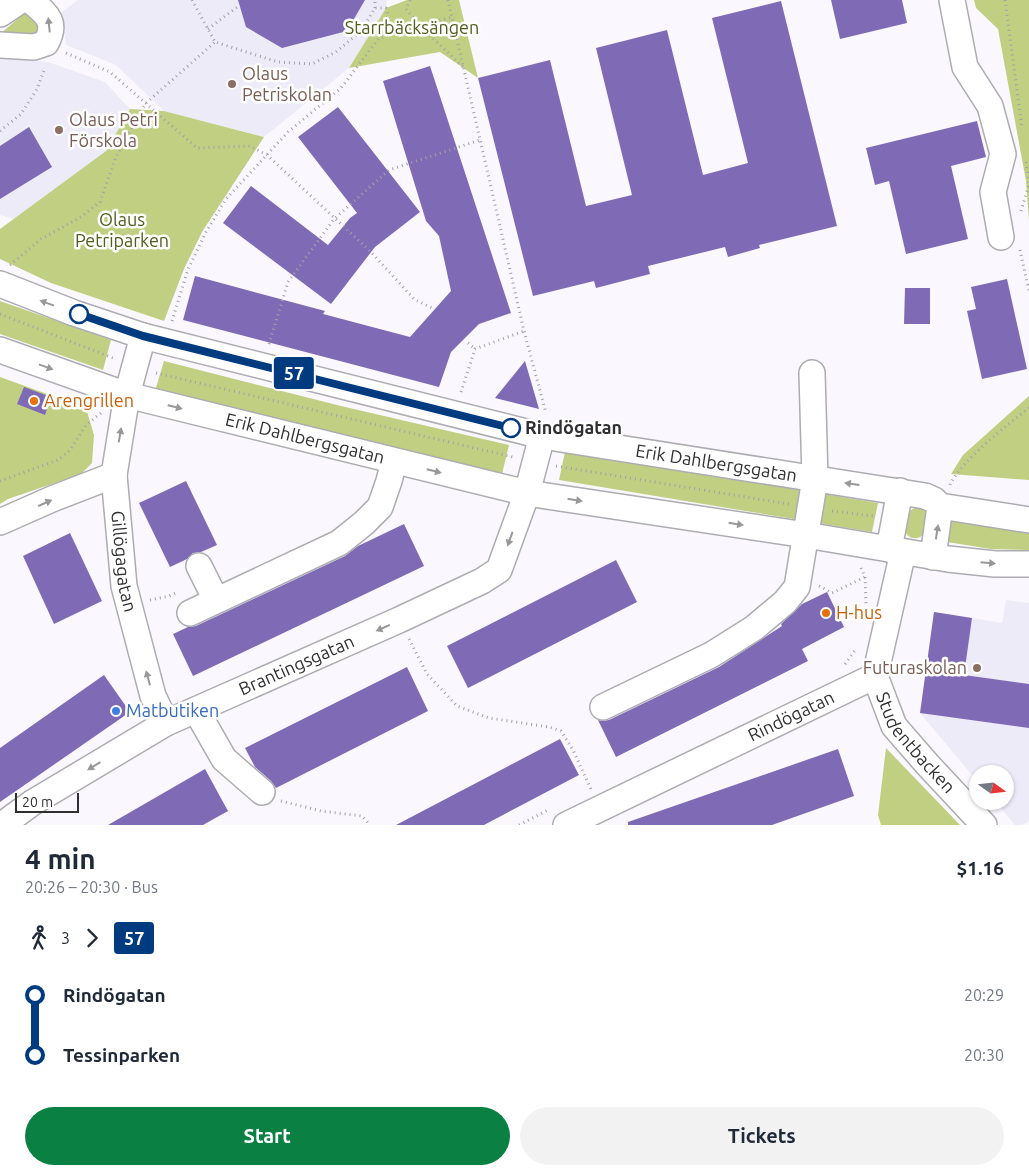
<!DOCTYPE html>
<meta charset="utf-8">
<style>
body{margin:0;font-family:Ubuntu,sans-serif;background:#f2f2f3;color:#1f2937;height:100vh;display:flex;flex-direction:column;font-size:19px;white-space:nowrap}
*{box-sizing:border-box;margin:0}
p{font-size:16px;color:#747a83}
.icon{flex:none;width:28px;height:28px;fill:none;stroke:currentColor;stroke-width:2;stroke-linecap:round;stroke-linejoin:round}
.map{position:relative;height:825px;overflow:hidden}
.drawer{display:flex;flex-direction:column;background:#fff;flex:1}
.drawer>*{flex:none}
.badge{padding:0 10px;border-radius:4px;font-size:18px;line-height:32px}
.needle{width:32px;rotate:105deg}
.buttons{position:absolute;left:969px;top:765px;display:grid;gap:10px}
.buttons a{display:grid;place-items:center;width:45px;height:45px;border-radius:50%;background:#fff;box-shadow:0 1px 4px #0004;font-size:25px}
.scale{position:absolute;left:15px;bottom:12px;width:64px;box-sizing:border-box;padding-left:5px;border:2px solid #303032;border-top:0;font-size:14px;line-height:18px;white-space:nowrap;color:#303032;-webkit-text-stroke:4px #fff;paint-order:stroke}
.map>.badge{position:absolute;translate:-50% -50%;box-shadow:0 0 0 2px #fff}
.legs{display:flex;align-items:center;gap:8px;height:55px;padding:0 25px;font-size:16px}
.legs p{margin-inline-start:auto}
.overview{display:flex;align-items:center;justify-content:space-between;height:85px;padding:0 25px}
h1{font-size:28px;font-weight:700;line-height:38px}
.primary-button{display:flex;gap:10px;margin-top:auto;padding:10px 25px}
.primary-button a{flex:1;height:58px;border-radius:30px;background:#0b8043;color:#fff;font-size:20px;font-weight:700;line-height:58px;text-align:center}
.primary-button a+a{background:#f2f2f3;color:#1f2937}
ul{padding:0 25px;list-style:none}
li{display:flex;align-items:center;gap:18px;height:60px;font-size:19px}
li i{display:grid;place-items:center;width:8px;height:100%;margin:0 6px;background:currentColor}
li i::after{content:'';width:12px;height:12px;margin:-6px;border:4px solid;border-radius:50%;background:#fff}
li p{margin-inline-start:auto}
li:first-child i{background:linear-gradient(#0000 50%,currentColor 0)}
li:last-child i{background:linear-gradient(currentColor 50%,#0000 0)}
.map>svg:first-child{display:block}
.built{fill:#edebf8}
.green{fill:#c0cf81}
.building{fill:#7f6ab6}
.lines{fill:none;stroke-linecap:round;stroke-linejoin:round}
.minor-casing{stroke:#adacb2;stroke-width:28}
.path{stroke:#a3a1a6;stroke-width:3;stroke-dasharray:1 4;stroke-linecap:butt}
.minor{stroke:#fff;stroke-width:25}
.oneway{fill:#989898}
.line-1-casing{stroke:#fff;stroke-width:11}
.line-1{stroke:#003b80;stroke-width:8}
.education-dot{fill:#8d6e63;stroke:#fff;stroke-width:2}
.stop-1-dot{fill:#fff;stroke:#003b80;stroke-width:2.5}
.food-dot{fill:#e8710a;stroke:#fff;stroke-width:2}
.shop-dot{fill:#3f7fe0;stroke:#fff;stroke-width:2}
.labels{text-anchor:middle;stroke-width:5;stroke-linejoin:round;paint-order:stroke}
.park-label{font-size:18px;fill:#535d1e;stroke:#fff}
.education-label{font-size:18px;fill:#785e54;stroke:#fff;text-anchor:start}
.food-label{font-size:18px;fill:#c56008;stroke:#fff;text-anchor:start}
.stop-label{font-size:18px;font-weight:bold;fill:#303032;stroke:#fff;text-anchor:start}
.street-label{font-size:18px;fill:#303032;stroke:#fff}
.shop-label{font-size:18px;fill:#366cbe;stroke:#fff;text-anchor:start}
</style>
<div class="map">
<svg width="1029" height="825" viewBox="0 0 1029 825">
<rect width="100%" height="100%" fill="#faf8fe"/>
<path class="built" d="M 78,0 L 387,0 L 386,8 L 349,68 L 264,137 L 164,111 L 116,65 L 66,45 L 62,12 Z
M 0,58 L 48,62 L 105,82 L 130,109 L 106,151 L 14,219 L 0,215 Z
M 1006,600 L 1029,603 L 1029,821 L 1022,825 L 1015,825 L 995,801 L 1005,801 L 1005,774 L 978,774 L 977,781 L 920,713 L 934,612 L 1002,623 Z"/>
<path class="green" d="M 407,0 L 459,0 L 478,78 L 440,52 L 349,68 L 386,8 Z
M 974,0 L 1029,0 L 1029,221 L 1026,181 L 998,29 L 976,8 Z
M 28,10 L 38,14 L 39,39 L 0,34 Z
M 130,109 L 164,111 L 264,137 L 202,232 L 184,269 L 164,321 L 51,283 L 0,259 L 0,229 L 106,151 Z
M 0,301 L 111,340 L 103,370 L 0,334 Z
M 164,361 L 341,406 L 509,445 L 502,474 L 155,391 Z
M 0,377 L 86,408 L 94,435 L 92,463 L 81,474 L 8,499 L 0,504 Z
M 1029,396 L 1029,480 L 951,474 L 963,455 Z
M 565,452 L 878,503 L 872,532 L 559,480 Z
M 917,507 L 927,512 L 925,533 C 918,541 908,540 904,529 L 909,511 Z
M 952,513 L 1029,525 L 1029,550 L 991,549 L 947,542 Z
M 886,748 L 960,825 L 881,825 L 878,815 Z"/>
<path class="building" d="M 238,0 L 365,0 L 347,31 L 282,48 L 246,27 Z
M 831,0 L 902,0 L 907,23 L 840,39 Z
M 781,1 L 837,226 L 759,245 L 760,248 L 728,257 L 725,247 L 648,266 L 650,274 L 596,288 L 594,281 L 533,296 L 478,78 L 550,60 L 586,206 L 632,195 L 596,48 L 667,30 L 703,175 L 748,163 L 712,18 Z
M 430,66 L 511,313 L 479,324 L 451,352 L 439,387 L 183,320 L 195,276 L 325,311 L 323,314 L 410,337 L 451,291 L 439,236 L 426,221 L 383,81 Z
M 338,107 L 420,212 L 375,247 L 331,304 L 223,223 L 251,186 L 328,245 L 350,218 L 357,213 L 298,137 Z
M 977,121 L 986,157 L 951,166 L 968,239 L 906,254 L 889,181 L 875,185 L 866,148 Z
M 29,127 L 52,167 L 0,199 L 0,146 Z
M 1007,279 L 1027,369 L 982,379 L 967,311 L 976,309 L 971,287 Z
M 905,288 L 930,288 L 930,324 L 904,324 Z
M 525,361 L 539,409 L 495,398 Z
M 24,387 L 51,397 L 45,415 L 17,404 Z
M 186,481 L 217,545 L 201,552 L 193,553 L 187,559 L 170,567 L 139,503 Z
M 404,524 L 424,566 L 193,676 L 173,634 L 188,627 L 196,626 L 345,556 L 358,546 Z
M 70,533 L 102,601 L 54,624 L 23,556 Z
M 616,560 L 637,602 L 468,688 L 447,646 Z
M 827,592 L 844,627 L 802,649 L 808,661 L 616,757 L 598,720 L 602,721 L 609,720 L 719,667 L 782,626 L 781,624 L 802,604 Z
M 934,612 L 972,618 L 964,675 L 1029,684 L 1029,728 L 920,713 Z
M 407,667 L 428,711 L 276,788 L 271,781 L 255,767 L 245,748 Z
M 104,675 L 130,712 L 0,802 L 0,748 Z
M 560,739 L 579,775 L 484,825 L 396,825 Z
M 838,749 L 854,796 L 772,825 L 628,825 L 628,822 Z
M 205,769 L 228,811 L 203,825 L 108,825 Z"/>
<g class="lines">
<g class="minor-casing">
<g id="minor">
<path d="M 952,0 L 965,67 L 990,106 L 1003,154 L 993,192 L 1001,237"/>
<path d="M 0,14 L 21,0"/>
<path d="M 0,45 L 34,47 L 46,43 C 58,21 46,14 30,0"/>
<path id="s1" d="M 0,284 L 74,313 L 143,336 L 542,436 L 925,496 L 934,500 L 940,506 L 1029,520"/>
<path id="s2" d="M 143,336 L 127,395 L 114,475 L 124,586 L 153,696 L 166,723"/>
<path id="s3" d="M 0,350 L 127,395 L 527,493 L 806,535 L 948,559 L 995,564 L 1029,564"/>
<path d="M 0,522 L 52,499 L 114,475"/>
<path d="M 889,549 L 900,491"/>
<path d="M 933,557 L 940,506"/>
<path d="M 199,566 L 216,600"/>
<path d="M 190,613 L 339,543 L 364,523 L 380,507 L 389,481 L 394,461"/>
<path id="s4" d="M 875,676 L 894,726 L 927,764 L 984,825"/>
<path d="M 603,707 L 711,655 L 754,628 L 785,602 L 797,587 L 815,479 L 812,373"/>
<path d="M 196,710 L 224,759 L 262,792"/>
<path id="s5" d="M 2,825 L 32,803 L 166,723 L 399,620 L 482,581 L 499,570 L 527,493 L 542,436"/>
<path id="s6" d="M 566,825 L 875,676 L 903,552"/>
</g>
</g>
<path class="path" d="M 192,0 L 215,42 L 278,62 L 312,64 L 336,52 L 361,31 L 375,8 L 386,8 L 392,34
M 410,0 L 406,9 L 421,27 L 463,67
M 448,0 L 524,331 L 546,413
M 1005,0 L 1022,128
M 375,8 L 375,0
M 208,29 L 240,5
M 66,53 L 110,72 L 197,148 L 250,146 L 267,155 L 371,252 L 414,299 L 432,308
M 0,131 L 21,114 L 37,89 L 45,68
M 1026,162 L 1029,185
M 1021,211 L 1029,185
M 1020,250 L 1029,291
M 10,265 L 41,239 L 81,217 L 100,202 L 116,157 L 145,104 L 215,42
M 0,314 L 113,358
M 172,321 L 188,269 L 206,232 L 226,199 L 288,132 L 341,88 L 379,38 L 453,17
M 468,343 L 475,349
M 269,344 L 288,282 L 334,219 L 389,170 L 480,140
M 156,373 L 513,457
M 461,392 L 475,349 L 524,331
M 556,466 L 789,504
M 0,481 L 58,460 L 70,450 L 86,425 L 101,413
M 950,485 C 960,462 1008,424 1029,408
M 832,511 L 873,516
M 861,568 L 865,577 L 866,604
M 819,586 L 832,593 L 865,577
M 150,600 L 169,596 L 178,592
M 409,639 L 427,674 L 457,706 L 489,718 L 549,727 L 561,731 L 573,750 L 591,789
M 845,664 L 856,649
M 281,801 L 321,811 L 362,816 L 370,825
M 519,825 L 548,810"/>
<use href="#minor" class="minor"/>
</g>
<defs><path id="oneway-solid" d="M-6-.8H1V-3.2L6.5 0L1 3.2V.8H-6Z" transform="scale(1.25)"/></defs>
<g class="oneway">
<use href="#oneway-solid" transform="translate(49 25) rotate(-96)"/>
<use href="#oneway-solid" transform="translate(47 303) rotate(-160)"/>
<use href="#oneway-solid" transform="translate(46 367) rotate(20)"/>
<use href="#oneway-solid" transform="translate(175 407) rotate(14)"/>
<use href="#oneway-solid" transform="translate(120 435) rotate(-80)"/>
<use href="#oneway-solid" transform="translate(434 471) rotate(14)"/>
<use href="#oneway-solid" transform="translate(852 484) rotate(-172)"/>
<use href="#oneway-solid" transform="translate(575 500) rotate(9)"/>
<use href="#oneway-solid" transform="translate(45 503) rotate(-24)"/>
<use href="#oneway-solid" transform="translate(736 524) rotate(9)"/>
<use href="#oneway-solid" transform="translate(937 532) rotate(-81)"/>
<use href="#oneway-solid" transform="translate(510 539) rotate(110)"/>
<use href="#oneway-solid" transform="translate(988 563) rotate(5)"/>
<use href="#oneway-solid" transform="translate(383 628) rotate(156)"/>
<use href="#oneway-solid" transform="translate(148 678) rotate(-105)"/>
<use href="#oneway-solid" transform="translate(94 766) rotate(149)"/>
</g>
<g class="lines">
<g class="line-1-casing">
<path id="line-1" d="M 79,314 L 143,336 L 511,428"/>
</g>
<use href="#line-1" class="line-1"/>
</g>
<g class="education-dot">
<circle cx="232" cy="84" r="5"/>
<circle cx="59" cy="130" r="5"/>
<circle cx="977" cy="668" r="5"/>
</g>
<g class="stop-1-dot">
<circle cx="79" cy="314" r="9"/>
<circle cx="511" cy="428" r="9"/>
</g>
<g class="food-dot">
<circle cx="34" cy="401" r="5"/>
<circle cx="826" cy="613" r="5"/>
</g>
<circle class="shop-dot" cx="116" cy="711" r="5"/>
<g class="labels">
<g class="park-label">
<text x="412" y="34">Starrbäcksängen</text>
<text x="122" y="226">Olaus<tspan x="122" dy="21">Petriparken</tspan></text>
</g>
<g class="education-label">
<text x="242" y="80">Olaus<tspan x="242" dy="21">Petriskolan</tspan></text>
<text x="69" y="126">Olaus Petri<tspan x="69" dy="21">Förskola</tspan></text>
<text x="967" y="674" text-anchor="end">Futuraskolan</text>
</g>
<g class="food-label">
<text x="44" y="407">Arengrillen</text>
<text x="836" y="619">H-hus</text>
</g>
<g class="stop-label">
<text x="525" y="434">Rindögatan</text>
</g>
<g class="street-label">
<text dy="6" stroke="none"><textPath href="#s3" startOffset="318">Erik Dahlbergsgatan</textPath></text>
<text dy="6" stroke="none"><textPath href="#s1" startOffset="740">Erik Dahlbergsgatan</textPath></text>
<text dy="6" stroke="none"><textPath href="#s2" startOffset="229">Gillögagatan</textPath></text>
<text dy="6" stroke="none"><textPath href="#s5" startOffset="336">Brantingsgatan</textPath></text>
<text dy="6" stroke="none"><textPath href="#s6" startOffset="250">Rindögatan</textPath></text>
<text dy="6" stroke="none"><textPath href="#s4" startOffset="79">Studentbacken</textPath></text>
</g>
<g class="shop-label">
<text x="126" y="717">Matbutiken</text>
</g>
</g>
</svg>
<div class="buttons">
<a><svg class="needle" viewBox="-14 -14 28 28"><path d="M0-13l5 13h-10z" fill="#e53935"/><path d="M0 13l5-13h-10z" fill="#747a83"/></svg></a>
</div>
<div class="scale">20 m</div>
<b class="badge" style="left:294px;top:373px;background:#003b80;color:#fff">57</b>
</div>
<section class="drawer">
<div class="overview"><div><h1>4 min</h1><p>20:26 – 20:30 · Bus</p></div><b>$1.16</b></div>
<div class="legs"><svg class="icon" aria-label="walk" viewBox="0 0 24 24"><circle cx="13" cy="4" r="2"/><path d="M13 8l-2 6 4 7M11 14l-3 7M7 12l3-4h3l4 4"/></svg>3<svg class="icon" aria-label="forward" viewBox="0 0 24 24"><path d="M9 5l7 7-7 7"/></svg><b class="badge" style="background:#003b80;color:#fff">57</b></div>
<ul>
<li><i style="color:#003b80"></i><b>Rindögatan</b><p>20:29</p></li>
<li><i style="color:#003b80"></i><b>Tessinparken</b><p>20:30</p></li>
</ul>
<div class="primary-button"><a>Start</a><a>Tickets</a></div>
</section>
